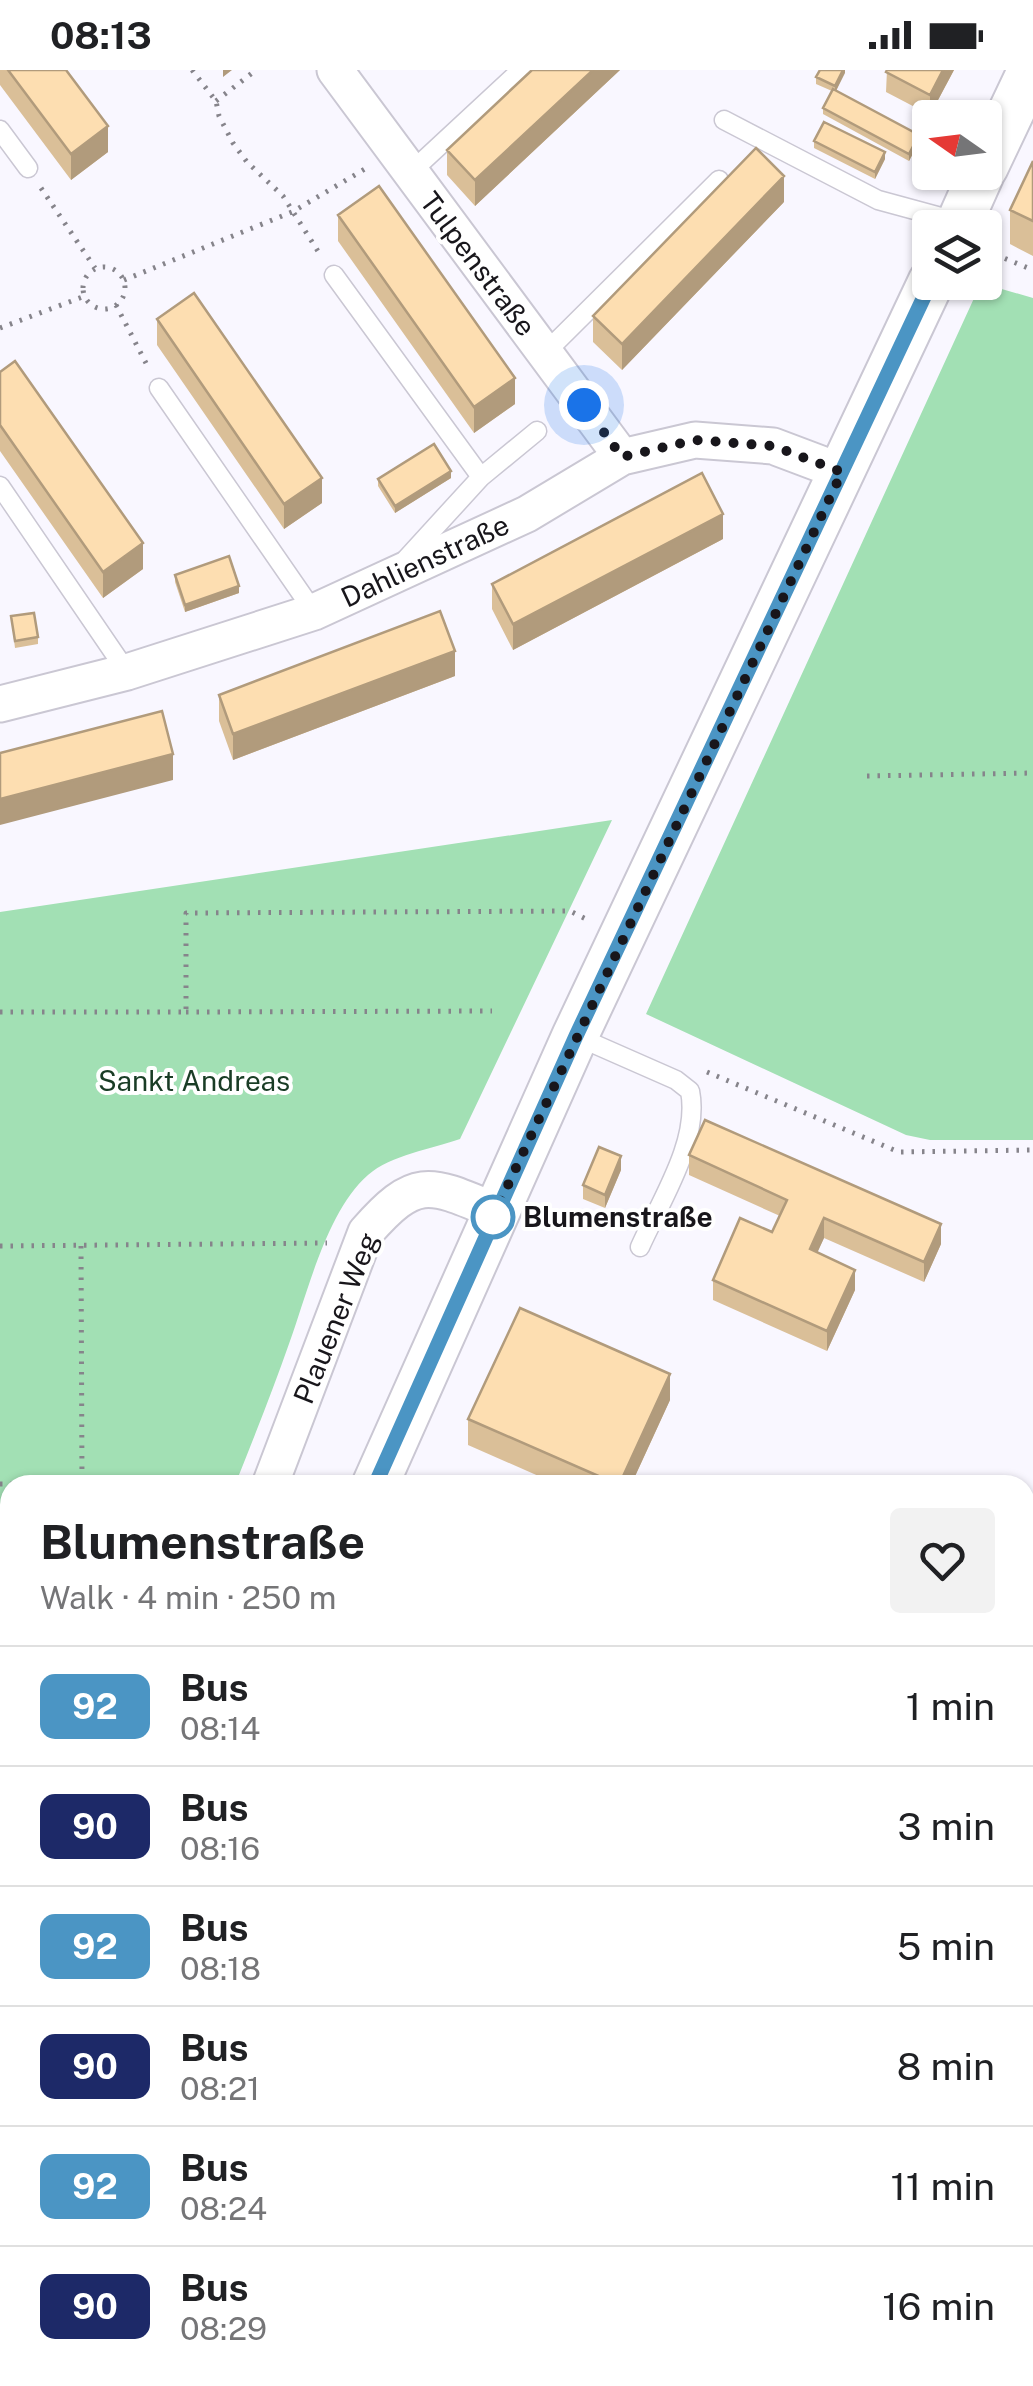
<!DOCTYPE html>
<meta charset="utf-8">
<style>
body{margin:0;font-family:"Public Sans",sans-serif;background:#f2f2f2;color:#202124;height:100vh;display:flex;flex-direction:column;font-size:38px;white-space:nowrap}
*{box-sizing:border-box;margin:0}
p{font-size:32px;color:#757577}
.icon{flex:none;width:55px;height:55px;fill:none;stroke:currentColor;stroke-width:2;stroke-linecap:round;stroke-linejoin:round}
.map{position:relative;flex:1;overflow:hidden}
.side{position:absolute;left:0px;top:1405px;width:1035px;height:912px;display:flex;flex-direction:column;background:#fff;border-radius:30px 30px 0 0;box-shadow:0 2px 8px #0004}
.side>*{flex:none}
.badge{padding:0 20px;border-radius:15px;font-size:35px;line-height:65px}
.needle{width:65px;rotate:284deg}
.buttons{position:absolute;left:912px;top:30px;display:grid;gap:20px}
.buttons a{display:grid;place-items:center;width:90px;height:90px;border-radius:10px;background:#fff;box-shadow:0 2px 8px #0004;font-size:50px}
.you{position:absolute;width:50px;height:50px;margin:-25px;border:8px solid #fff;border-radius:50%;background:#1a73e8;box-shadow:0 0 0 15px #1a73e833}
.map>.badge{position:absolute;translate:-50% -50%;box-shadow:0 0 0 5px #fff}
.round{display:grid;place-items:center;flex:none;width:105px;height:105px;border-radius:10px;background:#f2f2f2}
.head{display:flex;align-items:center;justify-content:space-between;height:170px;padding:0 40px}
h1{font-size:48px;font-weight:700;line-height:75px}
ul{padding:0;list-style:none}
li{display:flex;align-items:center;gap:30px;height:120px;padding:0 40px;border-top:2px solid #e0e0e0}
li div{flex:1}
li b{display:block;font-size:38px}
li em{font-style:normal}
li .badge{min-width:110px;font-weight:700;text-align:center}
.status{display:flex;justify-content:space-between;align-items:center;height:70px;padding:0 50px;background:#fff;direction:ltr}
.status svg{height:28px;fill:currentColor}
.map>svg:first-child{display:block}
.green{fill:#a2e0b4}
.lines{fill:none;stroke-linecap:round;stroke-linejoin:round}
.service-casing{stroke:#cac7d3;stroke-width:21}
.minor-casing{stroke:#cac7d3;stroke-width:39}
.tertiary-casing{stroke:#cac7d3;stroke-width:49}
.trunk-casing{stroke:#ae7f83;stroke-width:59}
.path{stroke:#86848b;stroke-width:5;stroke-dasharray:2.5 8;stroke-linecap:butt}
.service{stroke:#fff;stroke-width:18}
.minor{stroke:#fff;stroke-width:35}
.tertiary{stroke:#fff;stroke-width:45}
.trunk{stroke:#ffc6c8;stroke-width:55}
.wall{fill:#dabf98}
.shaded-wall{fill:#b19b7c}
.building{fill:#fddeb1;stroke:#b19b7c;stroke-width:2.5}
.line-casing{stroke:#fff;stroke-width:22}
.line{stroke:#4b95c4;stroke-width:15}
.walk{stroke:#18161b;stroke-width:10;stroke-dasharray:0 18}
.stop-dot{fill:#fff;stroke:#4b95c4;stroke-width:5}
.labels{text-anchor:middle;stroke-width:8;stroke-linejoin:round;paint-order:stroke}
.street-label{font-size:28px;fill:#18161b;stroke:#fff}
.park-label{font-size:28px;fill:#193c25;stroke:#fff}
.stop-label{font-size:28px;font-weight:bold;fill:#18161b;stroke:#fff;text-anchor:start}
</style>
<div class="status"><b>08:13</b><svg viewBox="0 0 49 12"><path d="M0 12V9h3v3zM5 12V6h3v6zM10 12V3h3v9zM15 12V0h3v12zM26 1h20v11H26zM47 4h2v5h-2z"/></svg></div>
<div class="map">
<svg width="1033" height="2316" viewBox="0 0 1033 2316">
<rect width="100%" height="100%" fill="#f9f7ff"/>
<path class="green" d="M 981,213 L 1033,228 L 1033,1070 L 930,1070 L 906,1065 L 646,944 Z
M 612,750 L 460,1069 C 432,1079 391,1085 368,1105 C 327,1141 308,1221 290,1271 C 273,1320 254,1367 235,1415 L 10,1415 L 10,1721 L 0,1724 L 0,842 Z"/>
<g class="lines">
<g class="service-casing">
<path id="service" d="M 724,50 L 878,130 L 959,152
M 0,60 L 28,98
M 411,102 L 521,0
M 334,205 L 481,407
M 545,283 L 719,110
M 159,318 L 314,542
M 0,416 L 127,602
M 406,489 L 481,407 L 537,361
M 576,966 L 676,1010 L 690,1021 C 700,1071 661,1130 640,1177"/>
</g>
<g class="minor-casing">
<path id="minor" d="M 335,0 L 622,387
M 0,634 L 127,602 L 314,542 L 527,444 L 622,387 L 695,370 L 773,376 L 842,402
M 270,1415 L 366,1162 C 416,1105 429,1113 495,1141
M 0,1757 L 10,1754"/>
</g>
<g class="tertiary-casing">
<path id="tertiary" d="M 985,97 L 1031,0
M 957,158 L 982,102
M 375,1415 L 575,966 L 931,212
M 0,2302 L 10,2277"/>
</g>
<g class="trunk-casing">
<path id="trunk" d="M 0,1836 L 10,1835
M 1025,1951 L 1033,1952
M 0,1976 L 10,1976
M 0,2027 L 10,2027
M 1025,2030 L 1033,2030
M 0,2125 L 10,2126
M 0,2166 L 10,2183
M 113,2316 L 115,2308"/>
</g>
<path class="path" d="M 192,0 L 216,31 L 219,46 L 233,73 L 247,92 L 283,126 L 321,186
M 216,31 L 256,0
M 41,118 L 95,198
M 987,178 L 994,184 L 1033,200
M83 218a21 21 0 1 1 42 0a21 21 0 1 1-42 0Z
M 124,210 L 292,142 L 370,96
M 116,235 L 149,299
M 0,258 L 85,226
M 867,706 L 1033,703
M 0,942 L 186,942 L 186,843 L 570,841 L 588,850
M 186,942 L 492,941
M 707,1002 L 899,1082 L 1033,1080
M 0,1176 L 327,1173
M 81,1176 L 82,1414
M 0,1414 L 203,1414
M 0,1652 L 10,1652"/>
<use href="#service" class="service"/>
<use href="#minor" class="minor"/>
<use href="#tertiary" class="tertiary"/>
<use href="#trunk" class="trunk"/>
</g>
<path class="wall" d="M 0,0 L 66,0 L 108,82 L 71,110 L 0,15 Z
M 532,0 L 620,0 L 475,136 L 447,105 L 447,80 Z
M 845,0 L 836,21 L 919,72 L 909,91 L 823,44 L 823,38 L 832,21 L 816,14 L 816,7 Z
M 887,0 L 954,0 L 930,45 L 886,22 Z
M 814,71 L 885,89 L 875,109 L 814,78 Z
M 1033,91 L 1033,186 L 1010,174 L 1010,140 Z
M 784,132 L 622,300 L 593,272 L 593,246 Z
M 338,145 L 515,334 L 474,363 L 338,171 Z
M 157,249 L 322,433 L 284,459 L 157,275 Z
M 0,302 L 143,499 L 103,528 L 0,381 Z
M 451,408 L 395,443 L 378,416 L 378,409 Z
M 723,469 L 513,580 L 492,539 L 492,514 Z
M 175,505 L 239,523 L 185,542 L 175,512 Z
M 11,546 L 38,567 L 38,574 L 15,578 Z
M 455,606 L 233,690 L 219,651 L 219,625 Z
M 689,1085 L 941,1174 L 924,1212 L 824,1168 L 817,1182 L 855,1220 L 827,1281 L 713,1230 L 713,1210 L 772,1162 L 780,1146 L 689,1105 Z
M 621,1100 L 605,1138 L 583,1129 L 583,1115 Z
M 670,1330 L 631,1415 L 559,1415 L 468,1375 L 468,1349 Z"/>
<path class="shaded-wall" d="M 223,0 L 232,0 L 223,7 Z
M 593,0 L 620,0 L 475,136 L 475,110 Z
M 843,0 L 845,0 L 845,3 L 835,23 L 835,16 Z
M 943,0 L 954,0 L 930,45 L 930,25 Z
M 108,56 L 108,82 L 71,110 L 71,84 Z
M 919,65 L 919,72 L 909,91 L 909,84 Z
M 885,82 L 885,89 L 875,109 L 875,102 Z
M 784,106 L 784,132 L 622,300 L 622,274 Z
M 515,308 L 515,334 L 474,363 L 474,337 Z
M 451,401 L 451,408 L 395,443 L 395,436 Z
M 322,408 L 322,433 L 284,459 L 284,434 Z
M 723,444 L 723,469 L 513,580 L 513,554 Z
M 143,473 L 143,499 L 103,528 L 103,502 Z
M 239,516 L 239,523 L 185,542 L 185,535 Z
M 455,581 L 455,606 L 233,690 L 233,664 Z
M 173,684 L 173,710 L 0,755 L 0,729 Z
M 621,1086 L 621,1100 L 605,1138 L 605,1125 Z
M 824,1148 L 824,1168 L 810,1199 L 810,1179 Z
M 941,1154 L 941,1174 L 924,1212 L 924,1192 Z
M 855,1200 L 855,1220 L 827,1281 L 827,1261 Z
M 670,1304 L 670,1330 L 631,1415 L 619,1415 Z"/>
<path class="building" d="M 8,0 L 66,0 L 108,56 L 71,84 Z
M 532,0 L 593,0 L 475,110 L 447,80 Z
M 820,0 L 843,0 L 835,16 L 816,7 Z
M 887,0 L 943,0 L 930,25 L 886,2 Z
M 833,19 L 919,65 L 909,84 L 823,38 Z
M 824,52 L 885,82 L 875,102 L 814,71 Z
M 756,78 L 784,106 L 622,274 L 593,246 Z
M 1033,91 L 1033,151 L 1010,140 Z
M 379,116 L 515,308 L 474,337 L 338,145 Z
M 194,223 L 322,408 L 284,434 L 157,249 Z
M 15,291 L 143,473 L 103,502 L 0,355 L 0,302 Z
M 434,374 L 451,401 L 395,436 L 378,409 Z
M 702,403 L 723,444 L 513,554 L 492,514 Z
M 229,486 L 239,516 L 185,535 L 175,505 Z
M 440,541 L 455,581 L 233,664 L 219,625 Z
M 34,543 L 38,567 L 15,571 L 11,546 Z
M 162,641 L 173,684 L 0,729 L 0,683 Z
M 705,1050 L 941,1154 L 924,1192 L 824,1148 L 810,1179 L 855,1200 L 827,1261 L 713,1210 L 740,1148 L 772,1162 L 787,1130 L 689,1085 Z
M 599,1077 L 621,1086 L 605,1125 L 583,1115 Z
M 520,1238 L 670,1304 L 619,1415 L 468,1349 Z"/>
<g class="lines">
<g class="line-casing">
<path id="line" d="M 375,1415 L 576,966 L 931,212"/>
</g>
<use href="#line" class="line"/>
<path class="walk" d="M 493,1147 L 842,402 L 773,376 L 695,370 L 622,387 L 584,335"/>
</g>
<circle class="stop-dot" cx="493" cy="1147" r="20"/>
<g class="labels">
<g class="street-label">
<text transform="translate(478 194) rotate(53)" y="10">Tulpenstraße</text>
<text transform="translate(425 491) rotate(-25)" y="10">Dahlienstraße</text>
<text transform="translate(336 1248) rotate(-68)" y="10">Plauener Weg</text>
</g>
<g class="park-label">
<text x="194" y="1021">Sankt Andreas</text>
</g>
<g class="stop-label">
<text x="523" y="1157">Blumenstraße</text>
</g>
</g>
</svg>
<div class="buttons">
<a><svg class="needle" viewBox="-14 -14 28 28"><path d="M0-13l5 13h-10z" fill="#e53935"/><path d="M0 13l5-13h-10z" fill="#757577"/></svg></a>
<a><svg class="icon" aria-label="layers" viewBox="0 0 24 24"><path d="M12 4l9 5-9 5-9-5zM3 14l9 5 9-5"/></svg></a>
</div>
<div class="you" style="left:584px;top:335px"></div>
<section class="side">
<div class="head"><div><h1>Blumenstraße</h1><p>Walk · 4 min · 250 m</p></div><a class="round"><svg class="icon" aria-label="heart" viewBox="0 0 24 24"><path d="M12 20l-8-8c-3-5 5-10 8-4 3-6 11-1 8 4z"/></svg></a></div>
<ul>
<li><span class="badge" style="background:#4b95c4;color:#fff">92</span><div><b>Bus</b><p>08:14</p></div><em>1 min</em></li>
<li><span class="badge" style="background:#1d2968;color:#fff">90</span><div><b>Bus</b><p>08:16</p></div><em>3 min</em></li>
<li><span class="badge" style="background:#4b95c4;color:#fff">92</span><div><b>Bus</b><p>08:18</p></div><em>5 min</em></li>
<li><span class="badge" style="background:#1d2968;color:#fff">90</span><div><b>Bus</b><p>08:21</p></div><em>8 min</em></li>
<li><span class="badge" style="background:#4b95c4;color:#fff">92</span><div><b>Bus</b><p>08:24</p></div><em>11 min</em></li>
<li><span class="badge" style="background:#1d2968;color:#fff">90</span><div><b>Bus</b><p>08:29</p></div><em>16 min</em></li>
</ul>
</section>
</div>
